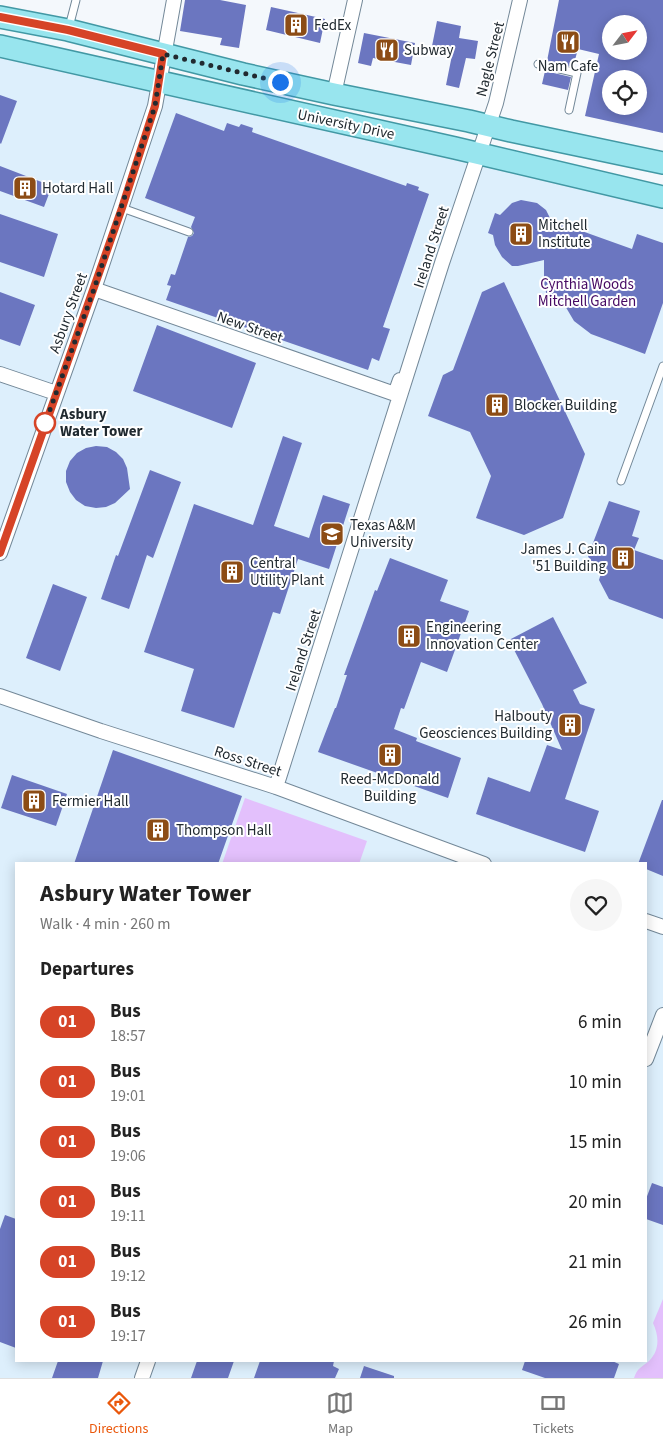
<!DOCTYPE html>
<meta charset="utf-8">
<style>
body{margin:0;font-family:"Source Sans 3",sans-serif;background:#f6f6f6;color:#222;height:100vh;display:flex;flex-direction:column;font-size:19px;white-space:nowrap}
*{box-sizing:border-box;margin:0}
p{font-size:16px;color:#767676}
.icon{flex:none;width:28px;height:28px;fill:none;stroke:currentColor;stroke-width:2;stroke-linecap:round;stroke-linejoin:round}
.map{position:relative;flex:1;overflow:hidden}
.panel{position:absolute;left:15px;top:862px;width:632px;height:500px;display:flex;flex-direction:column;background:#fff;border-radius:0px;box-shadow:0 2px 12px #0003}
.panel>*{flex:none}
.badge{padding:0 10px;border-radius:16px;font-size:18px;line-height:32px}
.needle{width:32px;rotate:58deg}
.tools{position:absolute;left:602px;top:15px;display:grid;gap:10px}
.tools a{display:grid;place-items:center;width:45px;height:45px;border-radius:50%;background:#fff;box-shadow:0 2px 12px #0003;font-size:25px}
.you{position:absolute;width:25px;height:25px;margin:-12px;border:4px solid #fff;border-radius:50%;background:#1a73e8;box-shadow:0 0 0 8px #1a73e833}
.map>.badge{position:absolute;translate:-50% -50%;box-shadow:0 0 0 2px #fff}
h2{padding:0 25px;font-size:19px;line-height:45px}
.round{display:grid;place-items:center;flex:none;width:52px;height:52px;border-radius:26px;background:#f6f6f6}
.overview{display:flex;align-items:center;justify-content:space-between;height:85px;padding:0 25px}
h1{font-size:24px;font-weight:700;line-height:38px}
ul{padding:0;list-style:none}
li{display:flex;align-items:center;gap:15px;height:60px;padding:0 25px}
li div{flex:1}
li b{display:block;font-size:19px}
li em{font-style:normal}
li .badge{min-width:55px;font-weight:700;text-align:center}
.dock{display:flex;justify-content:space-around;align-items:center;height:70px;border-top:1px solid #e0e0e0;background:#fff;font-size:14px;color:#767676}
.dock a{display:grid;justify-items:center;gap:2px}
.dock .current{color:#ea580c}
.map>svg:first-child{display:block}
.built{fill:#ddeffc;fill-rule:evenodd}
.green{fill:#e3c0fc}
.building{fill:#6b76c0;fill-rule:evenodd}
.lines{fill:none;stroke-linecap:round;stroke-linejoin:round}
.lane-casing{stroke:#738898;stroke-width:9}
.street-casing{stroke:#738898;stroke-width:16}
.primary-casing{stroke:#4298a4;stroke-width:24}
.lane{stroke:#fff;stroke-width:7}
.street{stroke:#fff;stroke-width:14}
.primary{stroke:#98e5ee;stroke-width:21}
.line-casing{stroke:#fff;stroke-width:11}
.line{stroke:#d64427;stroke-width:8}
.walk{stroke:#212a30;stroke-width:5;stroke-dasharray:0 9}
.stop-dot{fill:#fff;stroke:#d64427;stroke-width:2.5}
.labels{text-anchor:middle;stroke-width:4;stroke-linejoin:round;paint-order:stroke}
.poi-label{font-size:15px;fill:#212a30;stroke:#fff;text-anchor:start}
.street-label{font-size:15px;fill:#212a30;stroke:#fff}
.park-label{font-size:15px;fill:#460963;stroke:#fff}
.stop-label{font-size:15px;font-weight:bold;fill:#212a30;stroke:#fff;text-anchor:start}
</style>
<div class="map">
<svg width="663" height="1378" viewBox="0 0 663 1378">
<rect width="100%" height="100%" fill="#f4f8fc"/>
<path class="built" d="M 0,54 L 663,205 L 663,1378 L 0,1378 ZM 16,864 L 646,864 L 646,1361 L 16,1361 Z"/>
<path class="green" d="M 245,798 L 367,841 L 359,864 L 222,864 Z
M 663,1299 L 663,1378 L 634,1378 C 637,1368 642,1367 649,1361 C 660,1350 659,1336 653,1323 Z"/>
<path class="building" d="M 185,0 L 220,0 L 246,5 L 239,48 L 220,45 L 222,38 L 180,31 Z
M 559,0 L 663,0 L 663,133 L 585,116 L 599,54 L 578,49 L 573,67 L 547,61 ZM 611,24 L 639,24 L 639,51 L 611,51 ZM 611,79 L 639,79 L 639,106 L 611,106 Z
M 271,7 L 325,19 L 320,43 L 266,30 Z
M 437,21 L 461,26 L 459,38 L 478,41 L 475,59 L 466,58 L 459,88 L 446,85 L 452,55 L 431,51 Z
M 364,33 L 415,43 L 411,65 L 373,58 L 371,66 L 358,63 Z
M 545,71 L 571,77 L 568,90 L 542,84 Z
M 0,95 L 17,101 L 1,144 L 0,143 Z
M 176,113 L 224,131 L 227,123 L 239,127 L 241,124 L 253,128 L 252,132 L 406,186 L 407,183 L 419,187 L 418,190 L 429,194 L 383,327 L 390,329 L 379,361 L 372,358 L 368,370 L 166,300 L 171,286 L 167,285 L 171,274 L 175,275 L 188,237 L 192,236 L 194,233 L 191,227 L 195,217 L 145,198 Z
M 0,166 L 52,186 L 44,207 L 0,191 Z
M 521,200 L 537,203 L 546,210 L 551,220 L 632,249 L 637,234 L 663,243 L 663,303 L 645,354 L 591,334 L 574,321 L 561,299 L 549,304 L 544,284 L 544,260 L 518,266 L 512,266 L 502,257 L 495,245 L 493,235 L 488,233 L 495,213 L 500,215 L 512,203 Z
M 0,214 L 58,234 L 44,277 L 0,262 Z
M 504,282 L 585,454 L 563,518 L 524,535 L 476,518 L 491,476 L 470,432 L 428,416 L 443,375 L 453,370 L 482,292 Z
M 0,292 L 35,305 L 20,346 L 0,339 Z
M 157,325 L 256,363 L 232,428 L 133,391 Z
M 283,436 L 302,443 L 274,526 L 309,538 L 323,495 L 350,504 L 329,569 L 298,559 L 280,614 L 273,612 L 234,728 L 181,711 L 194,669 L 144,652 L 194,504 L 253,525 Z
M 96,446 L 107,447 L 116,452 L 123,459 L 127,468 L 130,489 L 115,503 L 106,507 L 96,508 L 85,506 L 76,500 L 70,492 L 66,482 L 66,471 L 70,461 L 77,453 L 86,448 Z
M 150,470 L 181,482 L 153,558 L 147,555 L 129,609 L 101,599 L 116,555 L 118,556 Z
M 609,501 L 640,511 L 632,536 L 639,538 L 634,550 L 663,560 L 663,619 L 609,599 L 599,580 L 602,570 L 592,565 L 588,556 Z
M 390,558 L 448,580 L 440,601 L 469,611 L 447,672 L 421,662 L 404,709 L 401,708 L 394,729 L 417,738 L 416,741 L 461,758 L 448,798 L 318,752 L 335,708 L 336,708 L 347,675 L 344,675 L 375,590 L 377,591 Z
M 53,584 L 87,597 L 60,671 L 26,658 Z
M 553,617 L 587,683 L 573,690 L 580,704 L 595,709 L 565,799 L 599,811 L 585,852 L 476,814 L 488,777 L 530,792 L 547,745 L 562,750 L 542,704 L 509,640 Z
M 113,750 L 242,796 L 218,864 L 74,864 Z
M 12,775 L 67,794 L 56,826 L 1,808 Z
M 662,800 L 663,800 L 663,876 L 646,869 L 646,864 L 638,864 Z
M 652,1183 L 663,1187 L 663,1225 L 646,1219 L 646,1199 Z
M 5,1215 L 16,1219 L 16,1348 L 0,1342 L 0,1229 Z
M 58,1361 L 103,1361 L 98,1378 L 52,1378 Z
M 197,1361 L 234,1361 L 228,1378 L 191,1378 Z
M 260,1361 L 334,1361 L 333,1366 L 339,1369 L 335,1378 L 254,1378 Z
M 525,1361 L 612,1361 L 619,1364 L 614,1378 L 545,1378 L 522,1370 Z
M 364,1366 L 394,1376 L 394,1378 L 360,1378 Z"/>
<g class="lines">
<g class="lane-casing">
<path id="lane" d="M 69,27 L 76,0
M 538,64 L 577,73 L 569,110
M 122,208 L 189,232
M 621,481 L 663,366"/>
</g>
<g class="street-casing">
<path id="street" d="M 334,94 L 355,0
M 94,289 L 395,394 L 400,380
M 0,374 L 56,393
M 0,553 L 94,289 L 155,106 L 174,0
M 0,696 L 101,731 L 276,787 L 484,864
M 276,787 L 442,263 L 496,103 L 520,0
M 646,921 L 663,927
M 646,1059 L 663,1015
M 142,1378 L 148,1361"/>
</g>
<g class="primary-casing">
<path id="primary" d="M 0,17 L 68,30 L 243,74 L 334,94 L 469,121 L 511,131 L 663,163
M 0,46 L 455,148 L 663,197"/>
</g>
<use href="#lane" class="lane"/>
<use href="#street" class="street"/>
<use href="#primary" class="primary"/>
</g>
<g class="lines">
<g class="line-casing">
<path id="line" d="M 0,17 L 68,30 L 163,54 L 155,106 L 122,208 L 0,553"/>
</g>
<use href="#line" class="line"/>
<path class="walk" d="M 45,423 L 43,429 L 94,289 L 155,106 L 163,54 L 280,82"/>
</g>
<defs>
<g id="building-square" transform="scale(1.25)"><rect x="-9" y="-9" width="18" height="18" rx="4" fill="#8c4c15" stroke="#fff"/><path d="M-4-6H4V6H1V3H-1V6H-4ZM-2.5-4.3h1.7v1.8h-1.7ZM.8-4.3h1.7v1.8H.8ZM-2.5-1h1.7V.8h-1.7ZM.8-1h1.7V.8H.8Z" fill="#fff"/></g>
<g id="restaurant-square" transform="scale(1.25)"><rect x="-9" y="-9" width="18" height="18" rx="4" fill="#8c4c15" stroke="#fff"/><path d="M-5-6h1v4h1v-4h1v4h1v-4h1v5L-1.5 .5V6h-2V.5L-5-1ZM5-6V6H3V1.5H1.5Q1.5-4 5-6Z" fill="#fff"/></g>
<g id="university-square" transform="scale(1.25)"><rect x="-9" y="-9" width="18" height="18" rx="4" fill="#8c4c15" stroke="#fff"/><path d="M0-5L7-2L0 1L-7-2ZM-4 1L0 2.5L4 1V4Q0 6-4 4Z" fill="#fff"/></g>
</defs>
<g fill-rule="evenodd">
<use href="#building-square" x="296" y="25"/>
<use href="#restaurant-square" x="568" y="42"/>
<use href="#restaurant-square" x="387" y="50"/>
<use href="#building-square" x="25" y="188"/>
<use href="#building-square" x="521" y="234"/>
<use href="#building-square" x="497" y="405"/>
<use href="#university-square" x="332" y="534"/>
<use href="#building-square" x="623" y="558"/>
<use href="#building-square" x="232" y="572"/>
<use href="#building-square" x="409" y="636"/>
<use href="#building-square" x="570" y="725"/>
<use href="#building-square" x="390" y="755"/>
<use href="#building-square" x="34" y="801"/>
<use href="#building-square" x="158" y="830"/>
</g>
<circle class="stop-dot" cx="45" cy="423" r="10"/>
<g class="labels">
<g class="poi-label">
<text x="314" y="30">FedEx</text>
<text x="404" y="55">Subway</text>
<text x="568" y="71" text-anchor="middle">Nam Cafe</text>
<text x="42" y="193">Hotard Hall</text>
<text x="538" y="230">Mitchell<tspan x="538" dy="17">Institute</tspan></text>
<text x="514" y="410">Blocker Building</text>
<text x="350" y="530">Texas A&amp;M<tspan x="350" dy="17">University</tspan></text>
<text x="606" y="554" text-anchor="end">James J. Cain<tspan x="606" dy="17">'51 Building</tspan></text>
<text x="250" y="568">Central<tspan x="250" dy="17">Utility Plant</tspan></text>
<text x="426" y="632">Engineering<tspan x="426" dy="17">Innovation Center</tspan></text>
<text x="552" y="721" text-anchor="end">Halbouty<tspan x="552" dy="17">Geosciences Building</tspan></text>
<text x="390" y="784" text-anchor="middle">Reed-McDonald<tspan x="390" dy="17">Building</tspan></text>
<text x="52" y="806">Fermier Hall</text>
<text x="176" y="835">Thompson Hall</text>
</g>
<g class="street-label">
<text transform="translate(490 59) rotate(-76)" y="5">Nagle Street</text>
<text transform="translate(346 124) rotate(12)" y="5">University Drive</text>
<text transform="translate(431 247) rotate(-72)" y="5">Ireland Street</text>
<text transform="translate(68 313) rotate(-70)" y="5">Asbury Street</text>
<text transform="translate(250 327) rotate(19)" y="5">New Street</text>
<text transform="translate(303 650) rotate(-72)" y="5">Ireland Street</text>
<text transform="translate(248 761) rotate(18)" y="5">Ross Street</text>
</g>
<g class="park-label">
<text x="587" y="289">Cynthia Woods<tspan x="587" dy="17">Mitchell Garden</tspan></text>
</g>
<g class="stop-label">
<text x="60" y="419">Asbury<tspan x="60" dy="17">Water Tower</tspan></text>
</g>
</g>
</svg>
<div class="tools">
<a><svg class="needle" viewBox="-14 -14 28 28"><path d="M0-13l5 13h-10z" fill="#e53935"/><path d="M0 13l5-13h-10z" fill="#767676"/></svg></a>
<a><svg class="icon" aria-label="locate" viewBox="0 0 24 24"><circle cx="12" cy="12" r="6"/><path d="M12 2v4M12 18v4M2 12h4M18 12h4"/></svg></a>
</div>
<div class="you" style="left:280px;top:82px"></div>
<section class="panel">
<div class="overview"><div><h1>Asbury Water Tower</h1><p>Walk · 4 min · 260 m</p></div><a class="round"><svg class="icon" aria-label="heart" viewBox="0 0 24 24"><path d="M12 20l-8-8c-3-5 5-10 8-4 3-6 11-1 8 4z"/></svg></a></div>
<h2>Departures</h2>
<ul>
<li><span class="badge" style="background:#d64427;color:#fff">01</span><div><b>Bus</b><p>18:57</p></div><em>6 min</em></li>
<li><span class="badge" style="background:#d64427;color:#fff">01</span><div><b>Bus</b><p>19:01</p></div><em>10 min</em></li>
<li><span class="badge" style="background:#d64427;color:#fff">01</span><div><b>Bus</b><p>19:06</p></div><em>15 min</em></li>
<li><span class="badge" style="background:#d64427;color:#fff">01</span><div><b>Bus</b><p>19:11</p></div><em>20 min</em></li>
<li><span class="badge" style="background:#d64427;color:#fff">01</span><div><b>Bus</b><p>19:12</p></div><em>21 min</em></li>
<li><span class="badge" style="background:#d64427;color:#fff">01</span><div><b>Bus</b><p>19:17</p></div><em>26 min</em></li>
</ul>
</section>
</div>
<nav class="dock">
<a class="current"><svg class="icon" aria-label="directions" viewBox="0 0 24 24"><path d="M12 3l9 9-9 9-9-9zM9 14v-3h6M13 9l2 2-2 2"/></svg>Directions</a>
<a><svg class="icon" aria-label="map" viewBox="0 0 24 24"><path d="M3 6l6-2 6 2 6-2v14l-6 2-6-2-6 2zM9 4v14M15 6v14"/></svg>Map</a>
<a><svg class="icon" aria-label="tickets" viewBox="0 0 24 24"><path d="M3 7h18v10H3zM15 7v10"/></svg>Tickets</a>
</nav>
